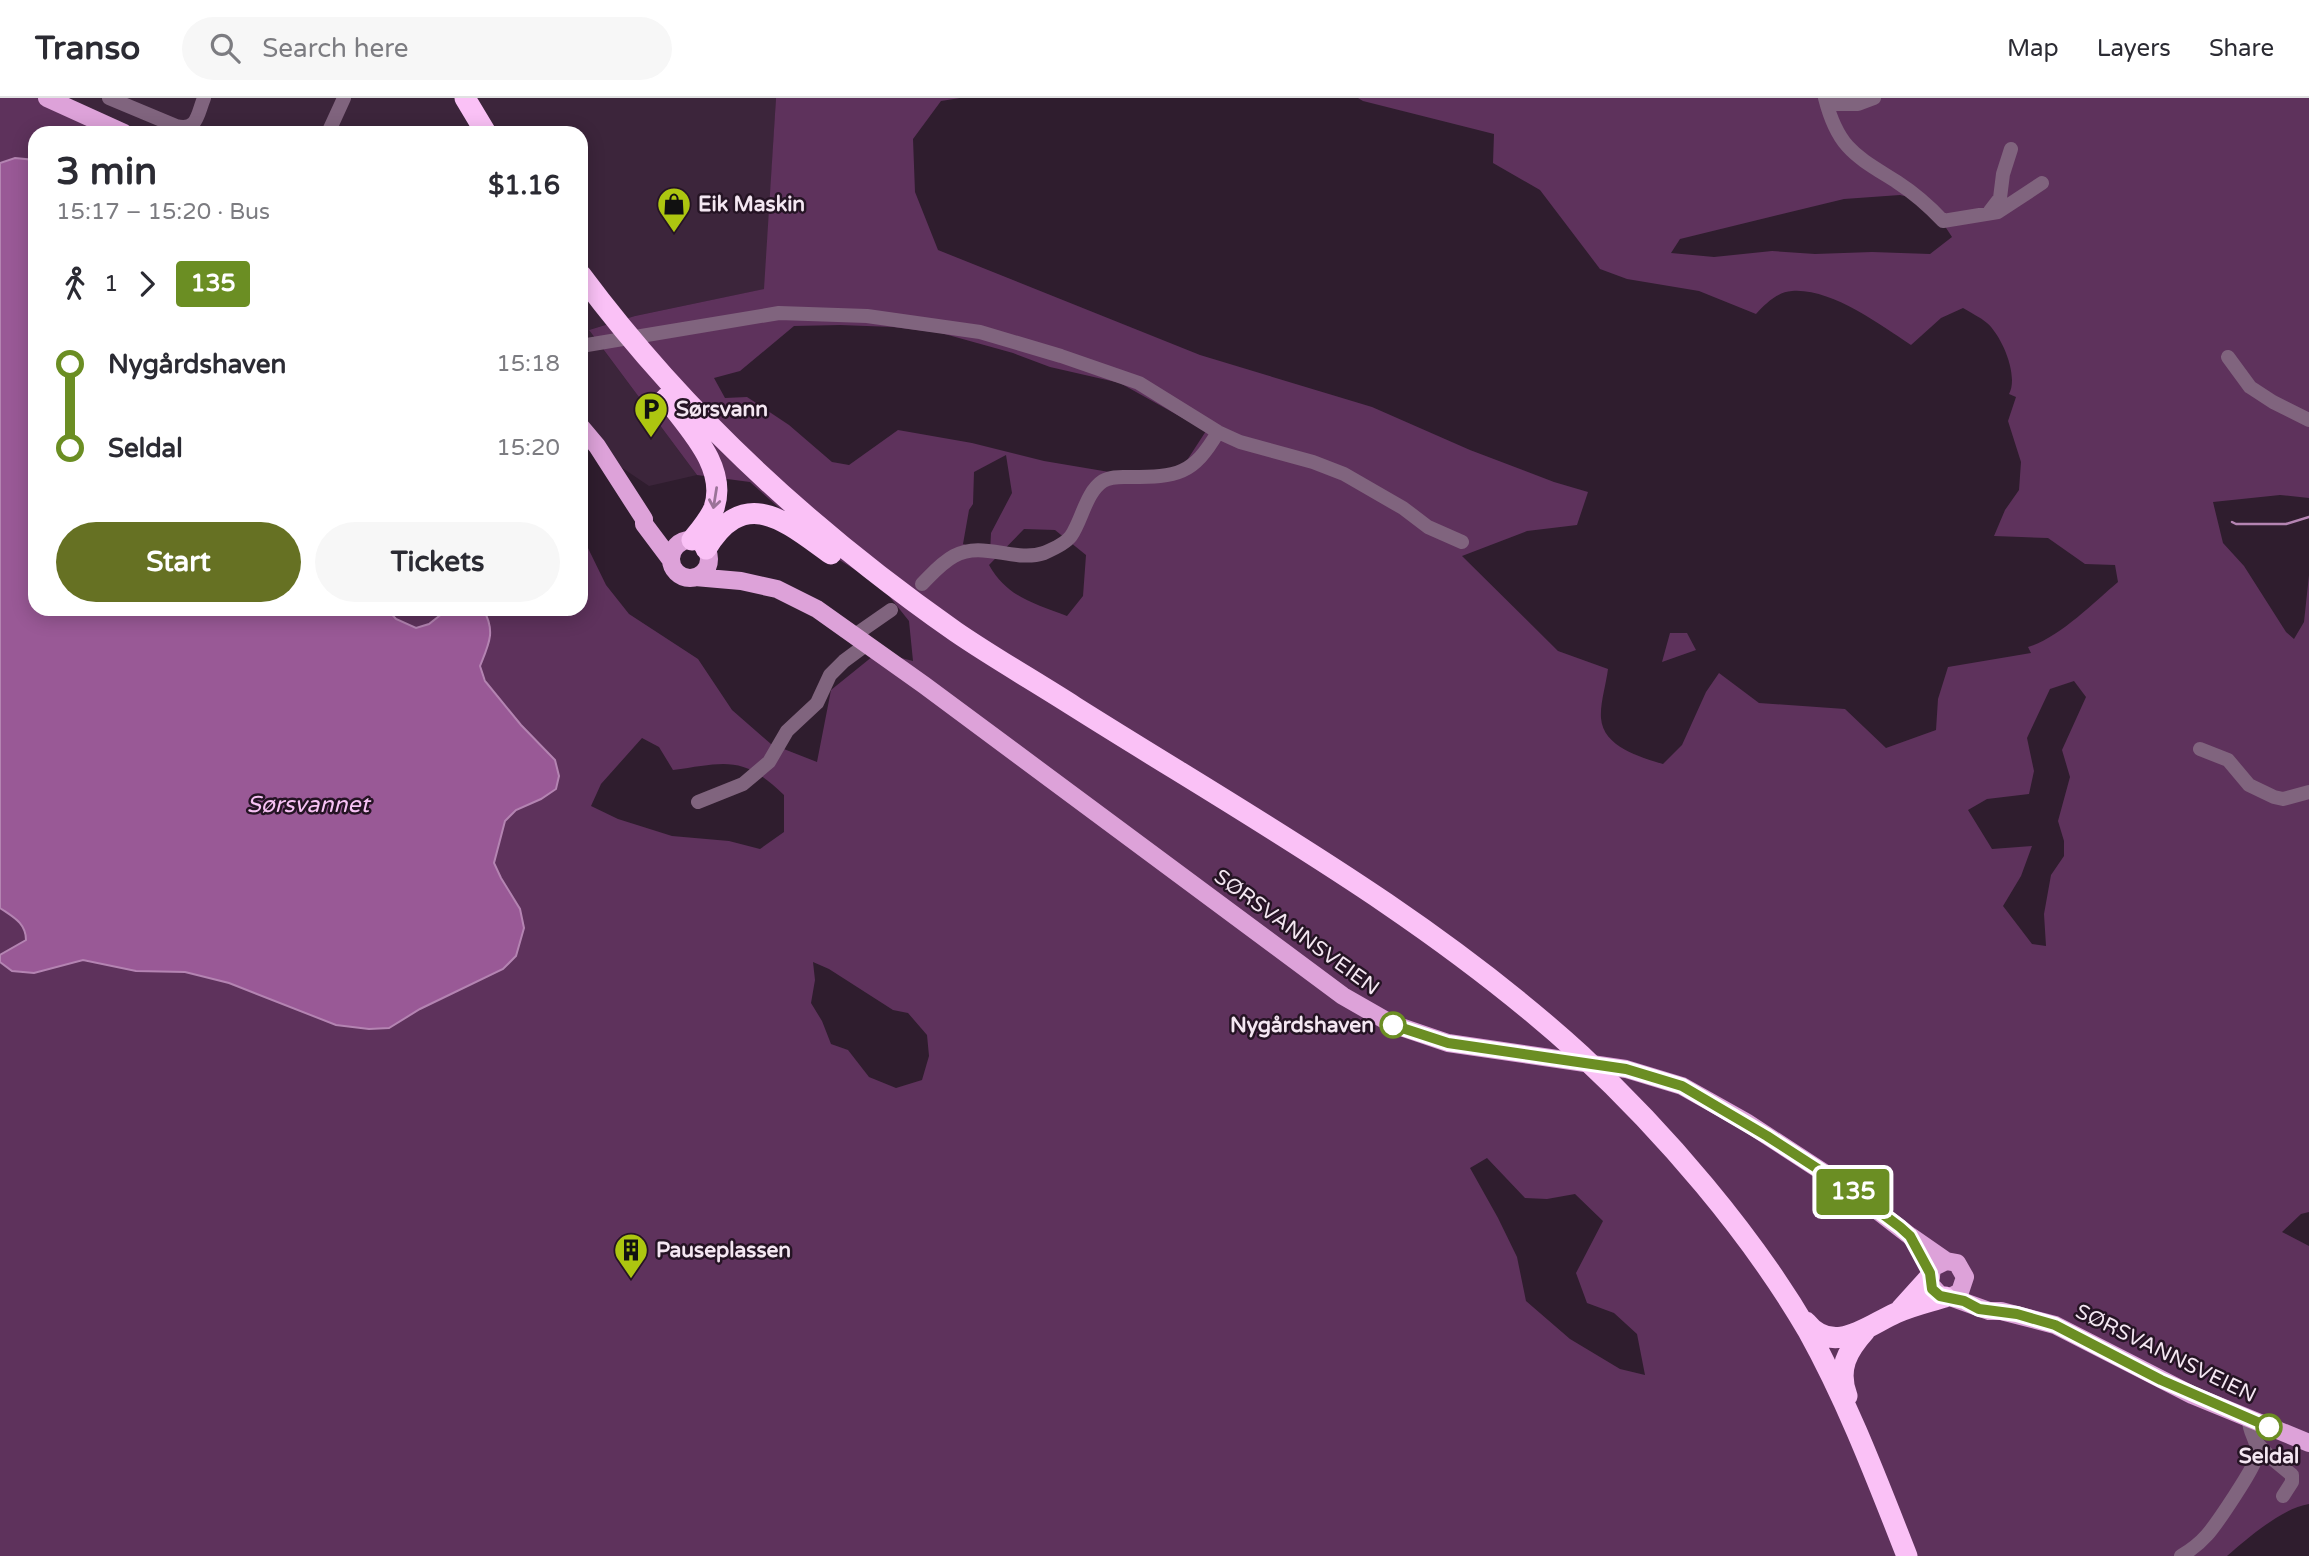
<!DOCTYPE html>
<meta charset="utf-8">
<style>
body{margin:0;font-family:"Varela Round",sans-serif;background:#f7f7f7;color:#2b2b33;height:100vh;display:flex;flex-direction:column;font-size:26px;white-space:nowrap}
*{box-sizing:border-box;margin:0}
p{font-size:23px;color:#7c7c81}
.icon{flex:none;width:38px;height:38px;fill:none;stroke:currentColor;stroke-width:2;stroke-linecap:round;stroke-linejoin:round}
.map{position:relative;flex:1;overflow:hidden}
.sheet{position:absolute;left:28px;top:28px;width:560px;height:490px;display:flex;flex-direction:column;background:#fff;border-radius:21px;box-shadow:0 4px 18px #0003}
.sheet>*{flex:none}
.badge{padding:0 14px;border-radius:5px;font-size:24px;line-height:46px}
.map>.badge{position:absolute;translate:-50% -50%;box-shadow:0 0 0 4px #fff}
.legs{display:flex;align-items:center;gap:10px;height:77px;padding:0 28px;font-size:23px}
.legs p{margin-inline-start:auto}
.overview{display:flex;align-items:center;justify-content:space-between;height:119px;padding:0 28px}
h1{font-size:38px;font-weight:800;line-height:52px}
.action{display:flex;gap:14px;margin-top:auto;padding:14px 28px}
.action a{flex:1;height:80px;border-radius:42px;background:#667123;color:#fff;font-size:28px;font-weight:800;line-height:80px;text-align:center}
.action a+a{background:#f7f7f7;color:#2b2b33}
ul{padding:0 28px;list-style:none}
li{display:flex;align-items:center;gap:24px;height:84px;font-size:26px}
li i{display:grid;place-items:center;width:10px;height:100%;margin:0 9px;background:currentColor}
li i::after{content:'';width:18px;height:18px;margin:-9px;border:5px solid;border-radius:50%;background:#fff}
li p{margin-inline-start:auto}
li:first-child i{background:linear-gradient(#0000 50%,currentColor 0)}
li:last-child i{background:linear-gradient(currentColor 50%,#0000 0)}
header{display:flex;align-items:center;gap:42px;box-sizing:border-box;height:98px;padding:0 35px;background:#fff;border-bottom:2px solid #e1e1e2}
header strong{font-size:33px}
nav{display:flex;gap:38px;margin-inline-start:auto;font-size:24px}
.search{width:490px;height:63px;background:#f7f7f7;display:flex;align-items:center;gap:18px;box-sizing:border-box;padding:0 24px;border-radius:38px;color:#7c7c81;font-size:26px}
.map>svg:first-child{display:block}
.built{fill:#3c253b}
.green{fill:#5e325c;fill-rule:evenodd}
.water{fill:#995996;stroke:#b484b2;stroke-width:2}
.lines{fill:none;stroke-linecap:round;stroke-linejoin:round}
.stream{stroke:#b484b2;stroke-width:2.5}
.minor{stroke:#80647e;stroke-width:14}
.major{stroke:#dda2d9;stroke-width:18}
.highway{stroke:#fac1f6;stroke-width:21}
.oneway{stroke:#9a7398}
.line-1-casing{stroke:#fff;stroke-width:16}
.line-1{stroke:#6b8e23;stroke-width:10}
.stop-1-dot{fill:#fff;stroke:#6b8e23;stroke-width:3.5}
.labels{text-anchor:middle;stroke-width:5;stroke-linejoin:round;paint-order:stroke}
.poi-label{font-size:21px;font-weight:bold;fill:#f4e7f2;stroke:#251424;text-anchor:start}
.street-label{font-size:21px;fill:#f4e7f2;stroke:#251424}
.stop-label{font-size:21px;font-weight:bold;fill:#f4e7f2;stroke:#251424;text-anchor:end}
.water-label{font-size:23px;font-style:italic;fill:#f8c3f5;stroke:#251424}
</style>
<header>
<strong>Transo</strong>
<div class="search"><svg class="icon" aria-label="search" viewBox="0 0 24 24"><circle cx="10" cy="10" r="6"/><path d="M15 15l6 6"/></svg>Search here</div>
<nav><a>Map</a><a>Layers</a><a>Share</a></nav>
</header>
<div class="map">
<svg width="2309" height="1458" viewBox="0 0 2309 1458">
<rect width="100%" height="100%" fill="#2f1d2e"/>
<path class="built" d="M 67,0 L 776,0 L 765,191 L 635,218 L 589,232 L 697,377 L 649,388 L 581,342 L 581,35 L 114,35 Z"/>
<path class="green" d="M 0,0 L 67,0 L 114,35 L 35,35 L 35,62 L 15,60 L 0,65 Z
M 776,0 L 960,0 L 941,3 L 913,41 L 915,94 L 938,152 L 1200,257 L 1372,309 L 1470,352 L 1554,384 L 1588,394 L 1577,427 L 1527,433 L 1462,458 L 1558,553 L 1608,571 C 1606,587 1600,605 1601,620 C 1603,649 1640,659 1663,666 L 1682,647 L 1706,594 L 1719,575 L 1759,605 L 1845,611 L 1886,650 L 1936,632 L 1938,601 L 1948,569 L 2031,555 L 2028,549 C 2059,540 2093,505 2118,484 L 2115,467 L 2085,466 L 2048,440 L 1994,438 L 2005,412 L 2019,392 L 2021,364 L 2008,323 L 2016,299 L 2009,296 C 2019,278 2002,238 1987,225 C 1980,219 1971,215 1963,210 L 1941,220 L 1911,247 C 1879,226 1831,190 1792,193 C 1777,194 1765,206 1756,216 L 1699,193 L 1627,181 L 1600,171 L 1540,92 L 1493,65 L 1494,36 L 1363,3 L 1358,0 L 2309,0 L 2309,400 L 2280,397 L 2213,404 L 2223,445 L 2244,468 L 2286,534 L 2294,541 L 2304,524 L 2309,477 L 2309,1114 L 2301,1116 L 2282,1134 L 2309,1148 L 2309,1406 C 2282,1410 2248,1440 2227,1458 L 0,1458 L 0,864 L 12,873 L 34,875 L 83,862 L 136,873 L 185,874 L 229,885 L 336,927 L 369,931 L 389,930 L 420,911 L 503,871 L 520,811 L 501,780 L 494,765 L 505,723 L 516,712 L 541,701 L 555,662 C 529,636 491,603 480,568 L 488,546 L 483,511 L 581,511 L 581,342 L 585,346 L 586,446 L 606,487 L 629,516 L 698,561 L 732,612 L 771,646 L 817,664 L 831,592 L 878,554 L 913,563 L 909,523 L 881,488 L 833,458 L 750,384 L 697,377 L 589,232 L 635,218 L 764,191 ZM 1900,97 L 1929,104 L 1952,139 L 1930,156 L 1872,154 L 1815,156 L 1772,153 L 1714,159 L 1671,155 L 1680,141 L 1844,101 ZM 840,227 L 893,229 L 941,235 L 1013,255 L 1050,269 L 1120,285 L 1206,333 L 1182,370 L 1133,378 L 1044,363 L 972,345 L 898,332 L 849,367 L 832,364 L 789,327 L 747,299 L 725,300 L 714,280 L 740,273 L 794,228 ZM 1006,357 L 1012,395 L 991,435 L 990,455 L 963,446 L 969,412 L 973,406 L 974,374 ZM 1024,431 L 1055,432 L 1086,457 L 1083,498 L 1067,518 C 1034,505 1008,500 989,467 ZM 2074,583 L 2086,599 L 2062,652 L 2070,679 L 2058,723 L 2064,743 L 2064,758 L 2051,777 L 2044,816 L 2046,848 L 2032,846 L 2003,808 L 2021,778 L 2032,748 L 1992,751 L 1968,712 L 1987,701 L 2029,696 L 2034,673 L 2027,640 L 2050,591 ZM 642,640 L 659,649 L 673,672 C 725,665 742,656 784,697 L 784,734 L 760,751 L 729,743 L 672,738 L 618,721 L 591,708 L 601,686 ZM 813,864 L 829,871 L 893,912 L 908,915 L 927,937 L 929,958 L 922,982 L 896,990 L 869,979 L 848,952 L 831,946 L 822,923 L 811,905 L 815,882 ZM 1487,1060 L 1525,1100 L 1547,1101 L 1575,1096 L 1603,1123 L 1576,1175 L 1587,1205 L 1614,1215 L 1637,1236 L 1645,1277 L 1620,1271 L 1570,1241 L 1526,1203 L 1517,1159 L 1498,1120 L 1470,1070 Z
M 387,511 L 448,511 L 429,526 L 416,530 L 396,521 Z
M 1670,535 L 1687,535 L 1696,552 L 1662,564 Z
M 0,810 L 15,820 L 26,832 L 26,842 L 0,857 Z"/>
<path class="water" d="M 15,60 L 35,62 L 35,511 L 387,511 L 396,521 L 416,530 L 429,526 L 448,511 L 483,511 C 496,533 489,546 480,568 L 485,583 L 521,627 L 555,662 L 559,678 L 556,691 L 541,701 L 516,712 L 505,723 L 494,765 L 501,780 L 520,811 L 524,830 L 516,858 L 503,871 L 420,911 L 389,930 L 369,931 L 336,927 L 229,885 L 185,874 L 136,873 L 83,862 L 34,875 L 12,873 L 0,864 L 0,857 L 26,842 C 26,825 13,819 0,810 L 0,65 Z"/>
<g class="lines">
<path class="stream" d="M 2232,424 L 2236,426 L 2286,426 L 2309,419"/>
<path class="minor" d="M 109,0 L 176,28 C 198,33 197,17 204,0
M 1825,0 C 1838,51 1856,58 1897,84 C 1914,95 1929,108 1943,123 L 1998,114 L 2042,85
M 1827,6 L 1858,6 L 1874,0
M 328,35 L 344,0
M 1990,113 L 2000,100 L 2003,76 L 2011,51
M 581,248 L 779,215 L 867,218 L 980,234 L 1061,258 L 1139,285 L 1218,334 L 1240,344 L 1313,364 L 1344,376 L 1403,410 L 1428,429 L 1462,444
M 2228,259 L 2250,289 L 2273,304 L 2309,322
M 922,486 C 932,476 941,465 954,458 C 983,442 1014,465 1044,455 C 1051,452 1066,445 1071,438 C 1082,422 1086,394 1103,383 C 1111,378 1121,379 1130,379 C 1177,379 1193,377 1218,334
M 855,537 L 891,512
M 2200,651 L 2228,662 L 2249,687 L 2274,699 L 2283,701 L 2309,694
M 698,704 L 743,686 L 769,664 L 787,633 L 817,605 L 830,577 L 844,563 L 867,546
M 2256,1344 L 2269,1358 L 2292,1377 L 2292,1384 L 2283,1398
M 2181,1458 C 2191,1452 2200,1445 2207,1437 C 2216,1427 2256,1368 2257,1357 C 2259,1343 2248,1335 2249,1320"/>
<path class="major" d="M 47,0 L 124,35
M 581,329 L 597,348 L 644,421 L 644,426 L 671,462
M671 461a19 19 0 1 1 38 0a19 19 0 1 1-38 0Z
M 695,479 L 741,483 L 777,491 L 817,511 L 924,587 L 1343,898 L 1392,926 L 1448,945 L 1626,971 L 1682,988 L 1746,1024 L 1852,1093 L 1910,1138 L 1946,1163
M 1950,1199 L 1960,1194 L 1965,1179 L 1957,1165 L 1946,1163 L 1932,1170 L 1930,1186 L 1940,1197 L 1950,1199 L 1989,1213 L 2001,1213 L 2055,1227 L 2192,1297 L 2309,1345"/>
<path class="highway" d="M 465,0 L 486,35
M 581,177 C 685,317 813,434 956,534 C 994,560 1036,584 1075,609 C 1248,718 1429,818 1581,957 C 1664,1034 1751,1135 1808,1233 C 1848,1305 1877,1382 1907,1458
M 666,300 C 688,330 728,369 714,410 C 709,422 700,432 692,442
M 706,451 C 745,386 786,424 831,456
M 1901,1211 L 1929,1180
M 1806,1224 C 1833,1258 1867,1228 1896,1215 C 1911,1208 1929,1204 1945,1199
M 1847,1298 C 1837,1271 1847,1253 1865,1233"/>
</g>
<defs><path id="oneway-shaft" d="M-6 0H5M1.5-3L5.5 0L1.5 3" fill="none" stroke-width="1.6" stroke-linecap="round" stroke-linejoin="round" transform="scale(1.75)"/></defs>
<use class="oneway" href="#oneway-shaft" transform="translate(715 400) rotate(99)"/>
<g class="lines">
<g class="line-1-casing">
<path id="line-1" d="M 1393,927 L 1448,945 L 1626,971 L 1682,988 L 1767,1038 L 1852,1093 L 1900,1129 L 1910,1138 L 1930,1175 L 1932,1191 L 1940,1198 L 1964,1203 L 1979,1211 L 2017,1216 L 2055,1227 L 2161,1282 L 2269,1329"/>
</g>
<use href="#line-1" class="line-1"/>
</g>
<defs>
<g id="shop-pin" transform="scale(1.75)"><path d="M0 17L-7.5 6A9.5 9.5 0 1 1 7.5 6Z" fill="#adc610" stroke="#251424"/><path d="M-5-2.5h2.3a2.7 3.5 0 0 1 5.4 0H5L5.5 6h-11ZM-1.5-2.5h3a1.5 2.3 0 0 0-3 0Z" fill="#111"/></g>
<g id="parking-pin" transform="scale(1.75)"><path d="M0 17L-7.5 6A9.5 9.5 0 1 1 7.5 6Z" fill="#adc610" stroke="#251424"/><path d="M-3.5-5.5H1a3.5 3.5 0 0 1 0 7H-1V5.5H-3.5ZM-1-3.4V-.6H.8a1.4 1.4 0 0 0 0-2.8Z" fill="#111"/></g>
<g id="building-pin" transform="scale(1.75)"><path d="M0 17L-7.5 6A9.5 9.5 0 1 1 7.5 6Z" fill="#adc610" stroke="#251424"/><path d="M-4-6H4V6H1V3H-1V6H-4ZM-2.5-4.3h1.7v1.8h-1.7ZM.8-4.3h1.7v1.8H.8ZM-2.5-1h1.7V.8h-1.7ZM.8-1h1.7V.8H.8Z" fill="#111"/></g>
</defs>
<g fill-rule="evenodd">
<use href="#shop-pin" x="674" y="106"/>
<use href="#parking-pin" x="651" y="311"/>
<use href="#building-pin" x="631" y="1152"/>
</g>
<g class="stop-1-dot">
<circle cx="1393" cy="927" r="12"/>
<circle cx="2269" cy="1329" r="12"/>
</g>
<g class="labels">
<g class="poi-label">
<text x="698" y="113">Eik Maskin</text>
<text x="676" y="318">Sørsvann</text>
<text x="656" y="1159">Pauseplassen</text>
</g>
<g class="street-label">
<text transform="translate(1297 834) rotate(36)" y="7">SØRSVANNSVEIEN</text>
<text transform="translate(2166 1255) rotate(26)" y="7">SØRSVANNSVEIEN</text>
</g>
<g class="stop-label">
<text x="1374" y="934">Nygårdshaven</text>
<text x="2269" y="1365" text-anchor="middle">Seldal</text>
</g>
<g class="water-label">
<text x="308" y="714">Sørsvannet</text>
</g>
</g>
</svg>
<b class="badge" style="left:1853px;top:1094px;background:#6b8e23;color:#fff">135</b>
<section class="sheet">
<div class="overview"><div><h1>3 min</h1><p>15:17 – 15:20 · Bus</p></div><b>$1.16</b></div>
<div class="legs"><svg class="icon" aria-label="walk" viewBox="0 0 24 24"><circle cx="13" cy="4" r="2"/><path d="M13 8l-2 6 4 7M11 14l-3 7M7 12l3-4h3l4 4"/></svg>1<svg class="icon" aria-label="forward" viewBox="0 0 24 24"><path d="M9 5l7 7-7 7"/></svg><b class="badge" style="background:#6b8e23;color:#fff">135</b></div>
<ul>
<li><i style="color:#6b8e23"></i><b>Nygårdshaven</b><p>15:18</p></li>
<li><i style="color:#6b8e23"></i><b>Seldal</b><p>15:20</p></li>
</ul>
<div class="action"><a>Start</a><a>Tickets</a></div>
</section>
</div>
